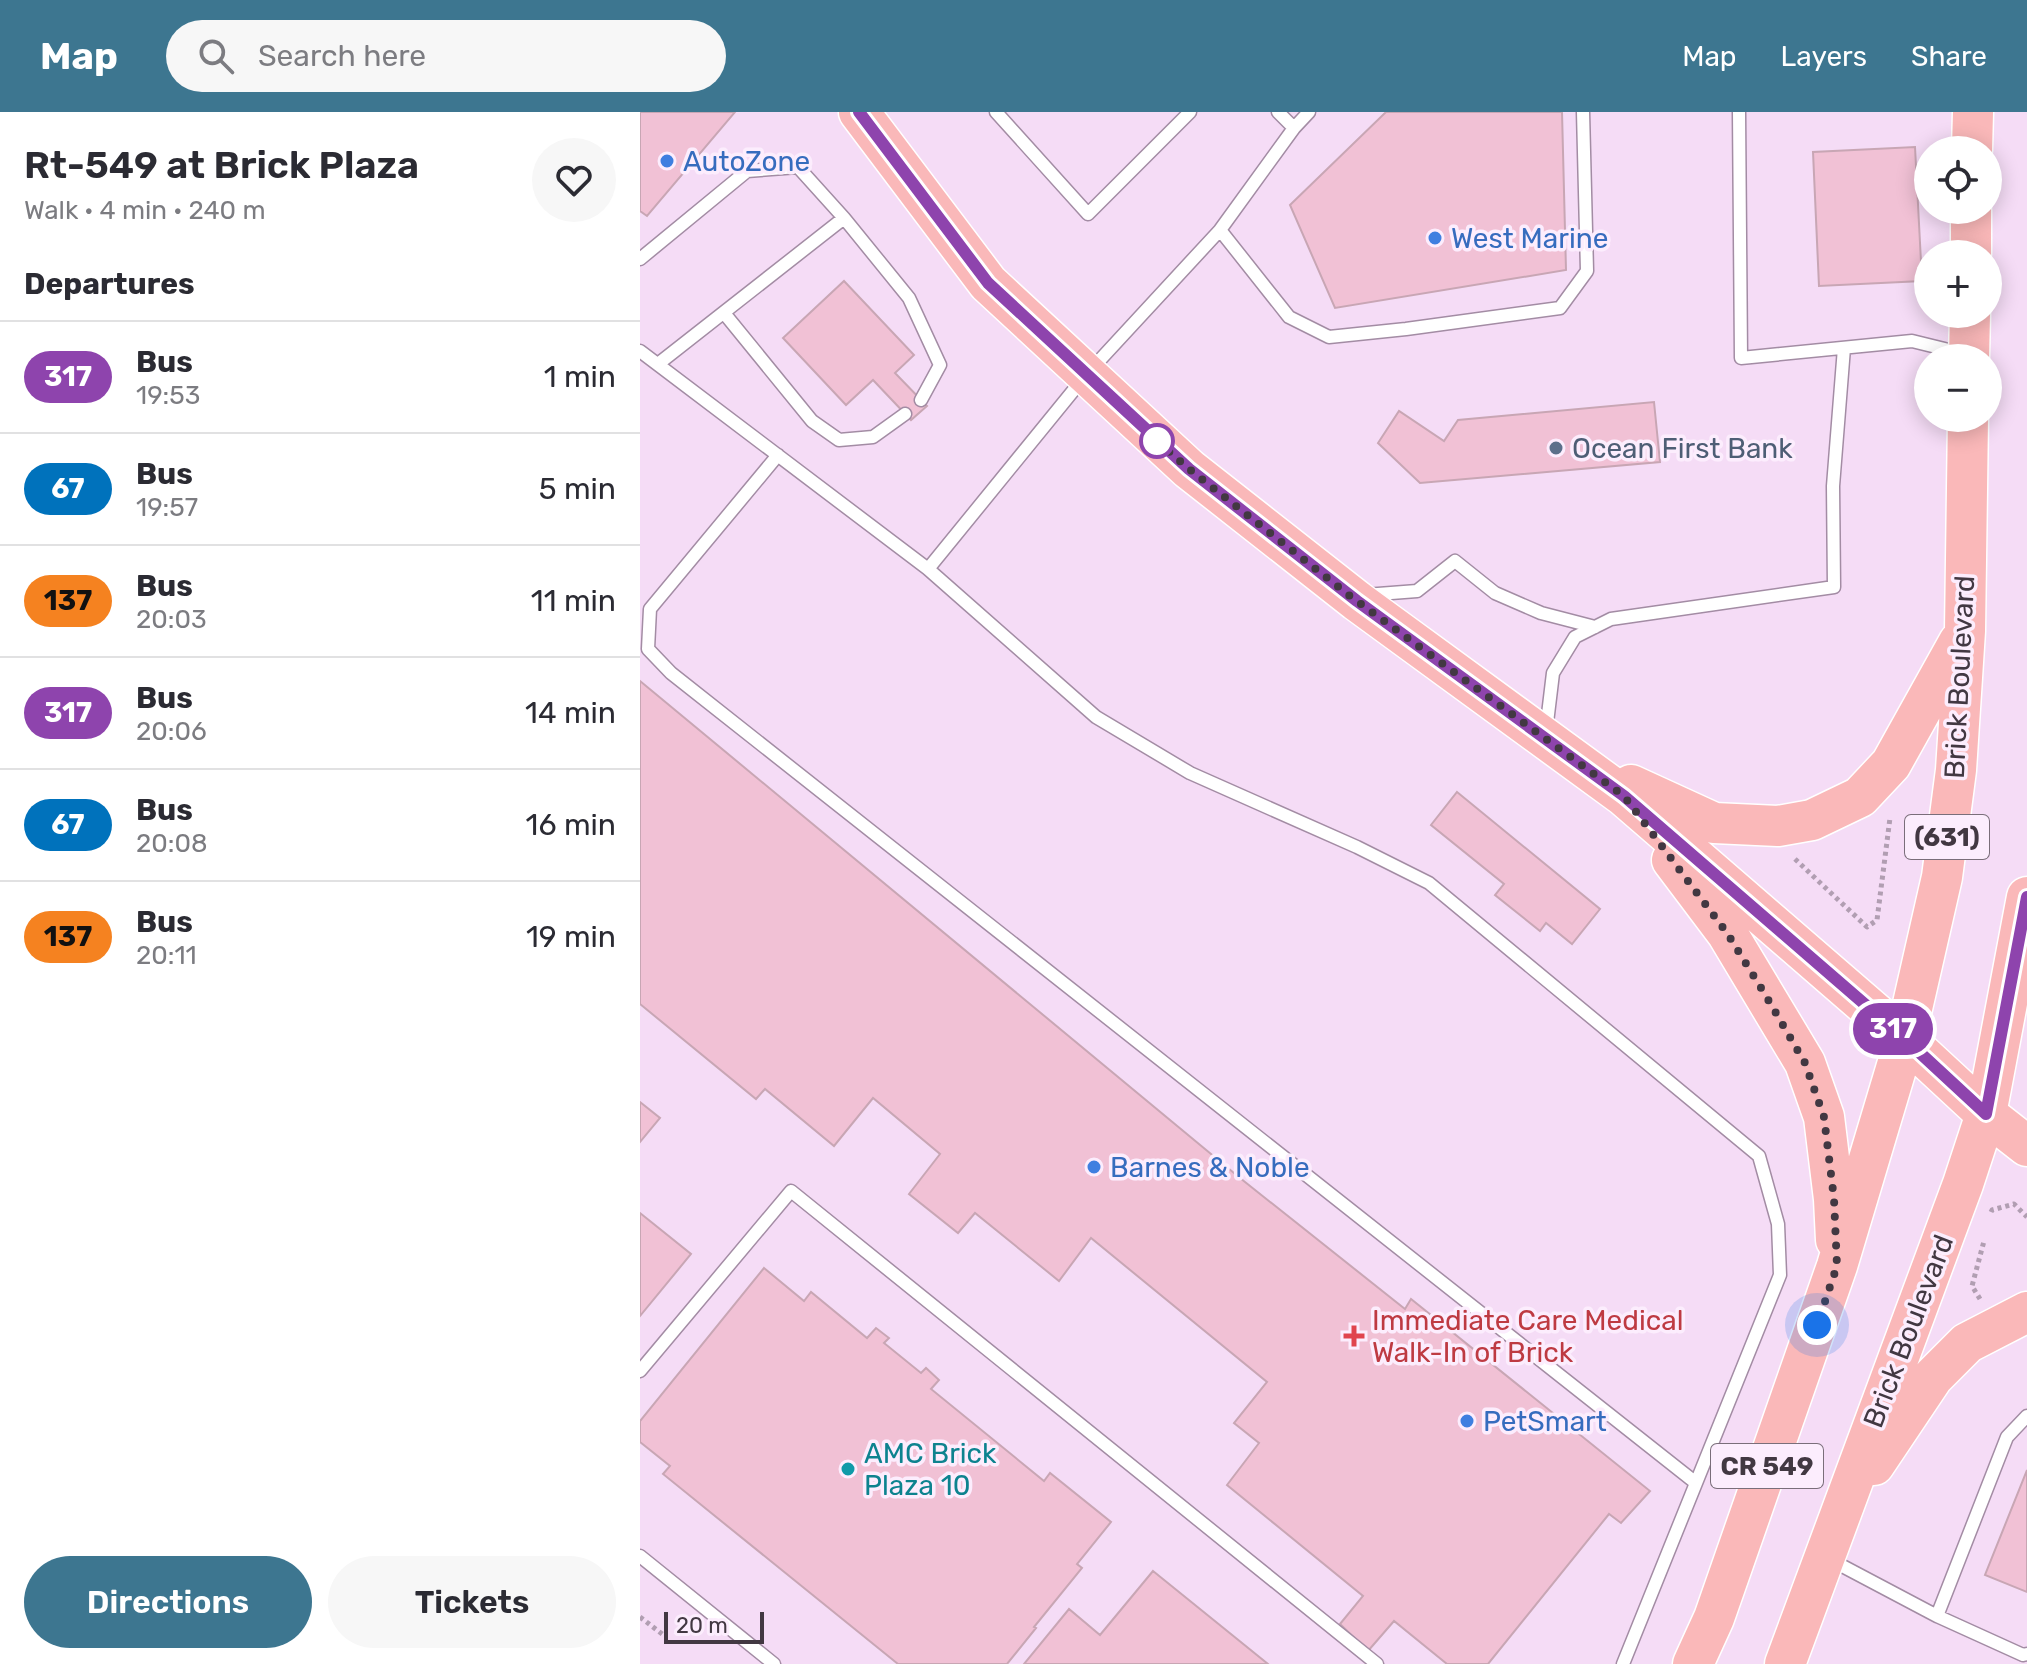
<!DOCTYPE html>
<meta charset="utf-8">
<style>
body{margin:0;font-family:Rubik,sans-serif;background:#f7f7f7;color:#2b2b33;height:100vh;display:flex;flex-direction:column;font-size:30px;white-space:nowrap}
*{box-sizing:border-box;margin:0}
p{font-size:26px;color:#7c7c81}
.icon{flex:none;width:44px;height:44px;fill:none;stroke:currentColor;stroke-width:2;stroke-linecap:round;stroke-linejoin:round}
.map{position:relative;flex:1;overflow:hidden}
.details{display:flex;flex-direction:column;background:#fff;width:640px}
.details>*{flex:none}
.badge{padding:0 16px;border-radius:26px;font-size:28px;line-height:52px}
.fabs{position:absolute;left:1274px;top:24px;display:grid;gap:16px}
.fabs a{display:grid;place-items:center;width:88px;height:88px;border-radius:50%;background:#fff;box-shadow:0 4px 20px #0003;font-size:40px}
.scale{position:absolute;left:24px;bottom:20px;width:100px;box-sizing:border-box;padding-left:8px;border:4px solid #423842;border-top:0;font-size:22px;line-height:28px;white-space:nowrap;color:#423842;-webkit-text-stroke:6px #fcedfd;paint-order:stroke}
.you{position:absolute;width:40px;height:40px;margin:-20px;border:6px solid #fff;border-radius:50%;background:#1a73e8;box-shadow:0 0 0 12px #1a73e833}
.map>.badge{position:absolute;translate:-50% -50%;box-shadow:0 0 0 4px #fff}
h2{padding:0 24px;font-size:30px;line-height:72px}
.round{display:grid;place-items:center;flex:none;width:84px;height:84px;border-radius:42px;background:#f7f7f7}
.summary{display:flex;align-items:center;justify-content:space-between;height:136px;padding:0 24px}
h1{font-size:38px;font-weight:600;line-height:60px}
.cta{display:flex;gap:16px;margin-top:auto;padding:16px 24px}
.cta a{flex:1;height:92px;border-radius:48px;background:#3d7690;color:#fff;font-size:32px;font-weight:600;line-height:92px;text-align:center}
.cta a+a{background:#f7f7f7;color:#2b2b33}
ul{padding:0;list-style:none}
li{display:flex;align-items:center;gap:24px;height:112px;padding:0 24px;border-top:2px solid #e1e1e2}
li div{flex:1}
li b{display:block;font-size:30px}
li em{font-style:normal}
li .badge{min-width:88px;font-weight:700;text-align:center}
header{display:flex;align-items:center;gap:48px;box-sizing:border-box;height:112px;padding:0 40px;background:#3d7690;color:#fff}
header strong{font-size:38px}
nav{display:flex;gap:44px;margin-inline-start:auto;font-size:28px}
.search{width:560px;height:72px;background:#f7f7f7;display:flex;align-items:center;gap:20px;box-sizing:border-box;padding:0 28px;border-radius:44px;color:#7c7c81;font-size:30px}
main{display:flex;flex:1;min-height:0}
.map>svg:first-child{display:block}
.building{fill:#f1c1d5;stroke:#c8a6b4;stroke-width:2}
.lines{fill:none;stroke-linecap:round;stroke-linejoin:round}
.service-casing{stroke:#a38ca4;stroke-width:15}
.primary-casing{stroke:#fff;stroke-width:43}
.path{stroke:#b19eb2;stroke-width:5;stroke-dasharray:4 4;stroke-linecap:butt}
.service{stroke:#fff;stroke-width:12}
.primary{stroke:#fab8b9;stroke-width:40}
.line-casing{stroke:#fff;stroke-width:18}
.line{stroke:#8e44ad;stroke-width:12}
.walk{stroke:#423842;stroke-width:8;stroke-dasharray:0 14.4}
.shop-dot{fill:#3f7fe0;stroke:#fcedfd;stroke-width:3}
.stop-dot{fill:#fff;stroke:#8e44ad;stroke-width:4}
.service-dot{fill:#5c6f8a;stroke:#fcedfd;stroke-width:3}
.health-dot{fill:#e0444e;stroke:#fcedfd;stroke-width:3}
.culture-dot{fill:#0f9aa8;stroke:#fcedfd;stroke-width:3}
.labels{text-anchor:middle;stroke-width:7;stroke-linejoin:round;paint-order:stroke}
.shield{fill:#fcedfd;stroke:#7a6e7a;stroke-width:2}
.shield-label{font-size:26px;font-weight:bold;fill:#423842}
.shop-label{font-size:28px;fill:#366cbe;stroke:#fcedfd;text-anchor:start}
.service-label{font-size:28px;fill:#4e5e75;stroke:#fcedfd;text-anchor:start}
.street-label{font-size:28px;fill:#423842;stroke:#fcedfd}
.health-label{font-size:28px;fill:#be3a42;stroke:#fcedfd;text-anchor:start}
.culture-label{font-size:28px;fill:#0d838f;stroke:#fcedfd;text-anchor:start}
</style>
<header>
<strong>Map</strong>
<div class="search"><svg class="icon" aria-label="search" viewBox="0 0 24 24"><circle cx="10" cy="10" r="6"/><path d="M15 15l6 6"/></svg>Search here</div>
<nav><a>Map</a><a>Layers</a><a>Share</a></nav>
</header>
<main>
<section class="details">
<div class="summary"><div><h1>Rt-549 at Brick Plaza</h1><p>Walk · 4 min · 240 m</p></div><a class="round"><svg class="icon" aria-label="heart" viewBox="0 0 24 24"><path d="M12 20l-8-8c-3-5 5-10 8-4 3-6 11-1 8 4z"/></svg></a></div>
<h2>Departures</h2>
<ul>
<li><span class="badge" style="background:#8e44ad;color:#fff">317</span><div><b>Bus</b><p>19:53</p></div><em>1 min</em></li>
<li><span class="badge" style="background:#0072bc;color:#fff">67</span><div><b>Bus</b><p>19:57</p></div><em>5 min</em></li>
<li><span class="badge" style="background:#f58220;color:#111">137</span><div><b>Bus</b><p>20:03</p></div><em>11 min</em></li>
<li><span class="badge" style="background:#8e44ad;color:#fff">317</span><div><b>Bus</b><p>20:06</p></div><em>14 min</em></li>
<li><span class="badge" style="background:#0072bc;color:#fff">67</span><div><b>Bus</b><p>20:08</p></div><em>16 min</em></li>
<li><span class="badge" style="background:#f58220;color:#111">137</span><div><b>Bus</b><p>20:11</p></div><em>19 min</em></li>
</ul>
<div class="cta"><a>Directions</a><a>Tickets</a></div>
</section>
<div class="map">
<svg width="1387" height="1552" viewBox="0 0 1387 1552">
<rect width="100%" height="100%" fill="#f5dcf6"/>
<path class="building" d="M 0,0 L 95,0 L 7,104 L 0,99 Z
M 746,0 L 922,0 L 926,158 L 695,196 L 650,93 Z
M 1275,35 L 1282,169 L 1179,174 L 1173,40 Z
M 204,169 L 274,243 L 255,261 L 287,294 L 271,308 L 233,268 L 206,293 L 143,226 Z
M 1014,290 L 1020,350 L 780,371 L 738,331 L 759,299 L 804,329 L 818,308 Z
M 0,569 L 600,1066 L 765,1197 L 771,1187 L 1010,1379 L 981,1411 L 969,1402 L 848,1552 L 807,1552 L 754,1509 L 728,1539 L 700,1512 L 723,1484 L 587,1373 L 619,1331 L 594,1311 L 627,1270 L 451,1126 L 419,1169 L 335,1101 L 318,1121 L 269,1082 L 300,1042 L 233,986 L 194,1034 L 125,977 L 116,987 L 0,892 Z
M 817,680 L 960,797 L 932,832 L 906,811 L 900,819 L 855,783 L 864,772 L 791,713 Z
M 0,990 L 20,1006 L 0,1030 Z
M 0,1101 L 51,1142 L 0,1204 Z
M 124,1156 L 164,1189 L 171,1180 L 227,1226 L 236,1216 L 249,1226 L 244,1231 L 281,1261 L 286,1256 L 299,1268 L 291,1277 L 404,1369 L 410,1361 L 471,1410 L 437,1452 L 442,1456 L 394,1515 L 396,1516 L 367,1552 L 258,1552 L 23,1362 L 30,1354 L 0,1330 L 0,1309 Z
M 1387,1358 L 1387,1480 L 1345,1463 Z
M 513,1459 L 628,1552 L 384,1552 L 429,1497 L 460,1523 Z"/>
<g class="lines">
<g class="service-casing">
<path id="service" d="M 356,0 L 448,102 L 550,0
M 638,0 L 654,16
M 1099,0 L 1101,246 L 1272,229 L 1325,242
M 580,118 L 649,205 L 689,225 L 766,217 L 920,196 L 947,159 L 943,0
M 0,147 L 107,59 L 158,55 L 204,106 L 269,186 L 300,253 L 281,288
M 84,201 L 172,309 L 199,328 L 233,325 L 265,302
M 0,239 L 288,457 L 456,605 L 550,661 L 717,735 L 789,771 L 1119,1044 L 1138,1112 L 1140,1163 L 983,1552
M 18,252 L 204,106
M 138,343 L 10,497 L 8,537 L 31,561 L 1056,1371
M 288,457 L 446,263 L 580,118 L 654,16 L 669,0
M 725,483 L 777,479 L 815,449 L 855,481 L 901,501 L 955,515
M 906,619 L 913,561 L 935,525 L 971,507 L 1194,475 L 1193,374 L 1204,236
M 0,1259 L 151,1079 L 737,1552
M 0,1444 L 134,1552
M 1191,1448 L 1297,1504 L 1367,1325 L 1387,1304
M 1297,1504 L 1383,1543 L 1387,1542"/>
</g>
<g class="primary-casing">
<path id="primary" d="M 219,0 L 348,171 L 549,357 L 717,489 L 984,684 L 1265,927 L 1346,1002 L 1387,1034
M 1332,38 L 1333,0
M 1331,142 L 1331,98
M 1329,246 L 1330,202
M 991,673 L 1074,711 L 1138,714 L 1172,708 L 1220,685 L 1251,652 L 1319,530
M 1032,748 L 1087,821 L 1165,951 L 1184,1005 L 1194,1087 L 1196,1128
M 1234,1353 L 1293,1265 L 1327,1231 L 1387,1200
M 1053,1552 L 1074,1506 L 1197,1154 L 1265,927 L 1302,765 L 1316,658 L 1325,519 L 1328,306
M 1145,1552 L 1323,1072 L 1346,1002 L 1387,785"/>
</g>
<path class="path" d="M 1155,747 L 1227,815 L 1237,808 L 1250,706
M 1351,1100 L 1352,1098 L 1374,1092 L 1387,1105
M 1340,1187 L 1332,1174 L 1344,1129
M 0,1505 L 26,1525"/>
<use href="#service" class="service"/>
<use href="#primary" class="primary"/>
</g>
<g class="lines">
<g class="line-casing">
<path id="line" d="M 219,0 L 348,171 L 549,357 L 717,489 L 984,684 L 1265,927 L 1346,1002 L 1387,785"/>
</g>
<use href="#line" class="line"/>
<path class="walk" d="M 517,329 L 507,320 L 549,357 L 710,484 L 984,684 L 1018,729 L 1087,821 L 1126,884 L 1165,951 L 1184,1005 L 1194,1087 L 1197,1154 L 1177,1213"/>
</g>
<g class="shop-dot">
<circle cx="27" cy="49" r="8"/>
<circle cx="795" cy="126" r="8"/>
<circle cx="454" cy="1055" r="8"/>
<circle cx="827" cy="1309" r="8"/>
</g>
<circle class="stop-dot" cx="517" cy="329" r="16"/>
<circle class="service-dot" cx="916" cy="336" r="8"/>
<path class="health-dot" d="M710 1212h8v8h8v8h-8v8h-8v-8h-8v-8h8z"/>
<circle class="culture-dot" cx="208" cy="1357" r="8"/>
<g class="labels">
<g class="shield">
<rect x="1265" y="703" width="84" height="44" rx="6"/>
<rect x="1071" y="1332" width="112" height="44" rx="6"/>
</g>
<g class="shield-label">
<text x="1307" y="734">(631)</text>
<text x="1127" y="1363">CR 549</text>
</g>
<g class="shop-label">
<text x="43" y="59">AutoZone</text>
<text x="811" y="136">West Marine</text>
<text x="470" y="1065">Barnes &amp; Noble</text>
<text x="843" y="1319">PetSmart</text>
</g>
<g class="service-label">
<text x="932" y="346">Ocean First Bank</text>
</g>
<g class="street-label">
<text transform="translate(1319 565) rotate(-87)" y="10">Brick Boulevard</text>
<text transform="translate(1268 1219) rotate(-69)" y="10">Brick Boulevard</text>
</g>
<g class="health-label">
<text x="732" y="1218">Immediate Care Medical<tspan x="732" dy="32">Walk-In of Brick</tspan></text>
</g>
<g class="culture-label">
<text x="224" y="1351">AMC Brick<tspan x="224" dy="32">Plaza 10</tspan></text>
</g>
</g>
</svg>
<div class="fabs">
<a><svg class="icon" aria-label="locate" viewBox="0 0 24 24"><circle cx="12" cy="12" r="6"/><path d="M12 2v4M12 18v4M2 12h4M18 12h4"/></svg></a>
<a>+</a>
<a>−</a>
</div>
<div class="scale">20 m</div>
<div class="you" style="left:1177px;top:1213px"></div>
<b class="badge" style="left:1253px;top:917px;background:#8e44ad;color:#fff">317</b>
</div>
</main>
